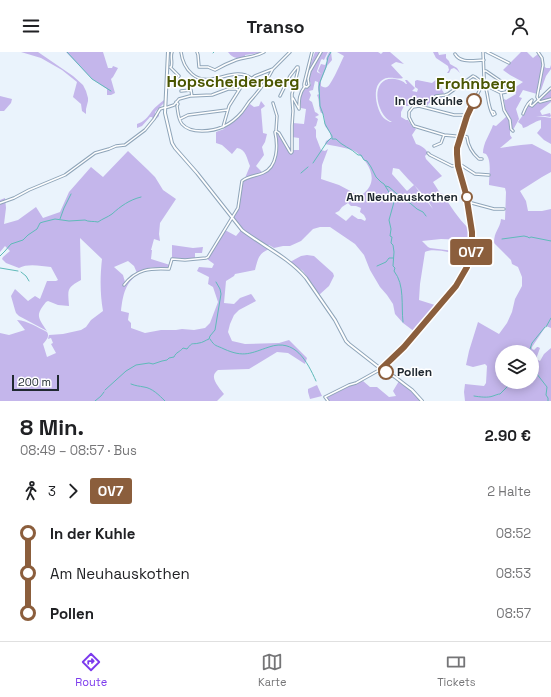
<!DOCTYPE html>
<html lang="de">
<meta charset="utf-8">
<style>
body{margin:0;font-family:"Space Grotesk",sans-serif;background:#f6f6f6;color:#202124;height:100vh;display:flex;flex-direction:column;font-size:15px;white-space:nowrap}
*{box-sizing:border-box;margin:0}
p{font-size:13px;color:#757577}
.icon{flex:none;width:22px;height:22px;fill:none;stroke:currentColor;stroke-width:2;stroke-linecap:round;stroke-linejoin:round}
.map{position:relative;height:349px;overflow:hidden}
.side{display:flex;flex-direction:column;background:#fff;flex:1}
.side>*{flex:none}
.badge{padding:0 8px;border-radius:3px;font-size:14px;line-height:26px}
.buttons{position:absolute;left:495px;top:293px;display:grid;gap:8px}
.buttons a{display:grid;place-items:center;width:44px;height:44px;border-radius:50%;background:#fff;box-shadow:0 2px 10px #0003;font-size:20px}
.scale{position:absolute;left:12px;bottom:10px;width:47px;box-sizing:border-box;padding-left:4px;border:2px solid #202931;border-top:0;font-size:11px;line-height:14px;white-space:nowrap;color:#202931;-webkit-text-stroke:3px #fff;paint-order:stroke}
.map>.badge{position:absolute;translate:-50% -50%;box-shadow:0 0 0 2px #fff}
.legs{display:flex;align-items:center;gap:6px;height:44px;padding:0 20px;font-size:13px}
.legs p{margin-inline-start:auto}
.headline{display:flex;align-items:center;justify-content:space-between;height:68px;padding:0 20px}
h1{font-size:22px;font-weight:600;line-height:30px}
ul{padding:0 20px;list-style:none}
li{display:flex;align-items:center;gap:14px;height:40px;font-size:15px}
li i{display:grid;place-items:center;width:6px;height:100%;margin:0 5px;background:currentColor}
li i::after{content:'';width:10px;height:10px;margin:-5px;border:3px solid;border-radius:50%;background:#fff}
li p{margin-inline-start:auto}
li:first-child i{background:linear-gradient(#0000 50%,currentColor 0)}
li:last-child i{background:linear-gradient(currentColor 50%,#0000 0)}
header{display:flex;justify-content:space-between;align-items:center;height:52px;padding:0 20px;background:#fff;font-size:18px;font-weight:600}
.tab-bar{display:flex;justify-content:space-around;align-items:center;height:56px;border-top:1px solid #e0e0e0;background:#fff;font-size:11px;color:#757577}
.tab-bar a{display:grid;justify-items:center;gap:2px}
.tab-bar .current{color:#7c3aed}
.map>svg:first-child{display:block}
.green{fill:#c4b6eb;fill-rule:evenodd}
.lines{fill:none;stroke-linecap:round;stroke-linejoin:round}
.stream{stroke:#5fbab9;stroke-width:1}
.minor-casing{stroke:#8fa5b9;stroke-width:3.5}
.tertiary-casing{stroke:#8fa5b9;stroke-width:4}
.minor{stroke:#fff;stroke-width:1.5}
.tertiary{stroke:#fff;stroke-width:2}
.line-1-casing{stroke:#fff;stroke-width:9}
.line-1{stroke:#8b5e3c;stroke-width:6}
.stop-1-dot{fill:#fff;stroke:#8b5e3c;stroke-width:2}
.labels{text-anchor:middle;stroke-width:3;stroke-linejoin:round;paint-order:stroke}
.stop-label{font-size:12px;font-weight:bold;fill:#202931;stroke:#fff;text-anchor:end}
.district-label{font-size:16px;font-weight:bold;fill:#4a5601;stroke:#fff}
</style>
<header><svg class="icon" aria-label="menu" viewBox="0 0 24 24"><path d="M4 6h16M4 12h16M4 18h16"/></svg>Transo<svg class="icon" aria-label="person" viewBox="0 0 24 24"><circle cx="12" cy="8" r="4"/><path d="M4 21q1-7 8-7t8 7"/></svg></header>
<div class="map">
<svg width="551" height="349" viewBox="0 0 551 349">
<rect width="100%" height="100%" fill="#eaf3fc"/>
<path class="green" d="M 21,0 L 38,0 L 73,24 L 83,33 L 86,39 L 88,46 L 88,49 L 86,57 L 86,62 L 82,59 L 81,52 L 73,45 L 77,30 L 62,18 L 41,6 Z
M 66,0 L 103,0 L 108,16 L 112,16 L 113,14 L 118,16 L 113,25 L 111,27 L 115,41 L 111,43 L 107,43 L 107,37 L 92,27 Z
M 228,0 L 259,0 L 259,1 L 245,3 L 245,6 C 238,7 232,6 228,0 Z
M 315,0 L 328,0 L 324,8 L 322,7 L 321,8 L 317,19 L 317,20 L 321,22 L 318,19 L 321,12 L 325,13 L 327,9 L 326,7 L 329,0 L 331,0 L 332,8 L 327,14 L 321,29 L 321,34 C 323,35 325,36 327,35 C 331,34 341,10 344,4 L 337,0 L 378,0 L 381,2 L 383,0 L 390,0 L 404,12 L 396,10 L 391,13 L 403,26 C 398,28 391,24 384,27 C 371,33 376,55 382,64 C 384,67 387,68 390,70 L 392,70 C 376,64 368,24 395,27 C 400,28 403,29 406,32 L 407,32 L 405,28 L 407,28 L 415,36 L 412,39 L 417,40 L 418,37 L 415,35 L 415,29 L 417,28 L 432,31 L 437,27 L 440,27 C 439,33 441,36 444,41 L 442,44 L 440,51 L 433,49 L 429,51 L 427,54 L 418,52 L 412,54 L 404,54 L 401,60 L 401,65 L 406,68 L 408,68 L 412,74 L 416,77 L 412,83 L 416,92 C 422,94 425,96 428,101 L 425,104 L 426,107 L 442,124 L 433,130 L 440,141 L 443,142 C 450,154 458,166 468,176 L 466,160 C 476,198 470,216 445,245 L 444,244 L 461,221 L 467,205 C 458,202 433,195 425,200 L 420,232 L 419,248 L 438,254 L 415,280 L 403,271 L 395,262 L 393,252 L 387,243 L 380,235 L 370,218 L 364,203 L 355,192 L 330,175 L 320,175 L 313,177 L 301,189 L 290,194 L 283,194 L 274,196 L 269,193 L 267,194 L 244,179 L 233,165 L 238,156 L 242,130 L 246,126 L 245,126 L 250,114 C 247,107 246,97 237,96 L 232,102 L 222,93 L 216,91 L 216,80 L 224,77 L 225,75 L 235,68 L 250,52 L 254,55 L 259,54 L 261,49 L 265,54 L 261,57 L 263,81 L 267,82 L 265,90 L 262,95 L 264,103 L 256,114 L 262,120 L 256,124 L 266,120 L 269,118 L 275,108 L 277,94 L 277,81 L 285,93 L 287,93 L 293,98 L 299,98 L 299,86 L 292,85 L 293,71 L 304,72 L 306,57 L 301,56 C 299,48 300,38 309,35 L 311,32 L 309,27 L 310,19 L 309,16 ZM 315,29 L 318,30 L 318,38 L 319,42 L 317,43 C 320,49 318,55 321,61 L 322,61 L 324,64 L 325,74 L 330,81 L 331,86 L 326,89 L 325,92 C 333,94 350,96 356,100 C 369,110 380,129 363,142 L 356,142 L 339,133 L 321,127 L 322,113 L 328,97 L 325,99 L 321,98 L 316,85 L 316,78 L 314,75 L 316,74 L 318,67 L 315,65 L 319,63 L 317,61 L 315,60 L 312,50 L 309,48 L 311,43 L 309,39 L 313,38 ZM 393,116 L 399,117 C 410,130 425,142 433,157 L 414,133 L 407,139 L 392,122 ZM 348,151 L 351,154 L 356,154 L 361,156 L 360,160 L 364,163 L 366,167 L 365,169 L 361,167 L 358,167 L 352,163 L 346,169 L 335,161 L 339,159 L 342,155 ZM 441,187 L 468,188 L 469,191 L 468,202 L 454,199 L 430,196 L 428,195 L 422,189 Z
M 433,0 L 438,0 L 439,3 L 446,2 L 446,6 L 449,9 L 450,12 L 457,16 L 460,21 L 457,18 L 454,16 L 451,17 L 449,21 L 447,21 L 449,18 L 448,14 L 436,6 Z
M 521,0 L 527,0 L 533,6 L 538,2 C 544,11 541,19 539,29 L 541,29 L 544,14 L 546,16 L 550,16 L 551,13 L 551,17 L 546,24 L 541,38 L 538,38 L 537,42 L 523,38 L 519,45 L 522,46 L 516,57 L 519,67 L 513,78 L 510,79 L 510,83 L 512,86 L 500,96 L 521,93 L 532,92 L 551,102 L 551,120 L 542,125 L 520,139 L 526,149 L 528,159 L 542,159 L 551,157 L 551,276 L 546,274 L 532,295 L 532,297 L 534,298 L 537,295 L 538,295 L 540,296 L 536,307 L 540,309 L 544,302 L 551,296 L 551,349 L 465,349 L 464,340 L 465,332 L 484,334 L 486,331 L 487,314 L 485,312 L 473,315 L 466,313 L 469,299 L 478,270 L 499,282 L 507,271 L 512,260 L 515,247 L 522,234 L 522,225 L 518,215 L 512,212 L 511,208 L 494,191 C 494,179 500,177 501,167 L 505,168 L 506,140 L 505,136 L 489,133 C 489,124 492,109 486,102 L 483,101 C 483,91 490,82 493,73 L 496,74 L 507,64 L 511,71 L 512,71 L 507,60 L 505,59 L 504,47 L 506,48 L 516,42 L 514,36 L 523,30 L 510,23 L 503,18 ZM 502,300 L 532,300 L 532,330 L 502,330 Z
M 551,37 L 551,50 L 540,59 L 542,63 L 550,61 L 551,64 L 550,65 L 545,64 L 536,64 L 545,65 L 551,66 L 551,92 L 544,88 L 537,81 L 541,76 L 541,68 C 533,70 530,74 523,76 L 522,73 L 518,70 L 523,63 L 525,63 L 523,62 L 529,49 L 537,51 Z
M 0,44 L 12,47 L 11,51 L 4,59 L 0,59 Z
M 164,48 L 164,51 L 155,60 L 155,63 L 159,61 L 159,64 L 157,66 L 153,67 L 152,65 L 150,65 L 142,74 L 137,76 L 137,72 C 144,70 148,65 152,59 C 155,55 160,51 164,48 Z
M 128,99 L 148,118 L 155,125 L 163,138 L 176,147 L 160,171 L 159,182 L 160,189 L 154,187 L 151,198 L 152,198 L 151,207 L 170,213 L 168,217 C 161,217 155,215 149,216 C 145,217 143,219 140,221 C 125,230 123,243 121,259 L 129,261 L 128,268 L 131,271 L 131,276 L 145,281 L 161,278 L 176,278 L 182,277 L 194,278 L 205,276 L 210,271 L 218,250 L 213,235 L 208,232 L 209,225 L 197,219 L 199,215 L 212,216 L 214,212 L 207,207 L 225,178 L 236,184 L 241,178 L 249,184 L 269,197 C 258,202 258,207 255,218 L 235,222 L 234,224 L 226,229 L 224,251 L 234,252 L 240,246 L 251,242 L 252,243 L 256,249 L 239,258 L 234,263 L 230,272 L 228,280 L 232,289 L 245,292 L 279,291 L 289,288 L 307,306 L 305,312 L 288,301 L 277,300 L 249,317 L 218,318 C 216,320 214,321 214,324 C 213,329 221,338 224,342 L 217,349 L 0,349 L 0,281 L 9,283 L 25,278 L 17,268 C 28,269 37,275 47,280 C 50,285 46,288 43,292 L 47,305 L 56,301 L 51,292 L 53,291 L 51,286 L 48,287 L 49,283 L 63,282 L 81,278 L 86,275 L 91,268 L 103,259 C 100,242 100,225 102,207 L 80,186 L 81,228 C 66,236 68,238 69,254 L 58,253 L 48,249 L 46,250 C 35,264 38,265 47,279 L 19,264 L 16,261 L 15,258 L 11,244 L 15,237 L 28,249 L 35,244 L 40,247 L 47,229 L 56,229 L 58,228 L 51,215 C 41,214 28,211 19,216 L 6,211 L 2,207 L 3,205 L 10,199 L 5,194 L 0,200 L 0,148 L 5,146 L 6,156 L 4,172 L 18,168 L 36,155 L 43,166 L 60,160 L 69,140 L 91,115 L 103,125 ZM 128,209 L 134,214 L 137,221 L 132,223 L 125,230 L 123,223 L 114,215 Z
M 172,193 L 193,196 L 203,195 L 202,201 L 195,201 L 195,206 L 184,207 L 172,206 Z
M 307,203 L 314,204 L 333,221 L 334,224 L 329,234 L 319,243 L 303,219 L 290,210 L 301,204 Z
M 363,329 L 370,335 L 377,335 L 389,345 L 396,344 L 393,339 L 399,329 L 411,339 L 421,349 L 328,349 L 327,347 L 327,345 L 343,336 Z
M 317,333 L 322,344 L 310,347 L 308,340 L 308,337 Z"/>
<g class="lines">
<path class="stream" d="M 67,0 L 92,27 L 111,39
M 331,0 L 328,5 L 326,15 L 320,30 L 319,35 L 320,54 L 323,62 L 325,72 L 332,84 L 332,87 L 336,87 C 342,94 351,96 358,103 L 361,103 L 364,108 L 367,109 L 371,115 L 376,125 L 381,130 L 384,132 L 392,145 L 394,150 L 389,168 L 391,177 L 390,184 L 392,185 L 391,191 L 393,193 L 394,200 L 393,214 L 395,216 L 394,219 C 405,233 401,253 403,270
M 213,1 L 214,0
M 313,111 L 327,90 L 331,86
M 301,121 L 308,115
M 386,134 L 389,135 L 404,148 L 410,151 L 417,157 L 423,160 L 426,164
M 60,167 L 64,156 L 71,142
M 502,187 L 524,184 L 528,185 L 529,186 L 531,185 L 551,189
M 0,204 L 5,199 L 11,192 L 23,188 L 28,183 L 37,177 L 40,171 L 43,170 L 55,167 L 69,169 L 85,168 C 88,170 94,169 98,170 C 102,167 108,165 112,162 C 121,154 129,148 141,145
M 377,214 L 386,210 L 389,206 L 393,206
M 0,216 L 18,219
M 21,220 L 26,224 L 29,229
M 546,275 L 551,266
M 210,287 C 215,295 216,293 224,297 C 244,306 251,301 269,295 C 295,286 307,309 316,329
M 529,300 L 532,291 L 545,275
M 532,310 L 533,311 L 533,317 L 547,335 L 546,343 L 548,346 L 548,349
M 131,332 C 136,334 139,334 144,335 C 152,336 159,343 165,349
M 105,338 L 126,319 L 136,313 L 149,311 L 153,312 L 162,309 L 167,308 L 169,306 L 174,305 C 176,300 180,300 183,296 L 187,297 C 193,289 192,293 199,291 C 202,291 206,288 209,287 L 210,284 L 215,278 L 221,242 L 220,237 L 216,230
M 474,344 C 480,345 488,346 493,344 C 496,343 498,342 500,342 L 512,330
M 95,349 L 101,344 L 104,340"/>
<g class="minor-casing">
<path id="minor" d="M 181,0 C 182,8 185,16 192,22 C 210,38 233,13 251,26
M 197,0 L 198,3 L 199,15 L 208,15 L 215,18 C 222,14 228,11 236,8 C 246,5 255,5 264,0
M 312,0 L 304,32 L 304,34 L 307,35 L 309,33 L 308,27 L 310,19 L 321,0
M 487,0 L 509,11
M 455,2 C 461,12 474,8 484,8
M 170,15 L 179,24 L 174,30
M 171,15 C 173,11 170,5 172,0
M 482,33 L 485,34 L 487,34 L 501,41 L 506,40 L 509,36 L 505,32 L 486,19 L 484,19
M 485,34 C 489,44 487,53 493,63 L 495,62 L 494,60 L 491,59
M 181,39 L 191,38 L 192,44
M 501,42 L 504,58 L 510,68 L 511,77 L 513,79
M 280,44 L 290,24 L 297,15 L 298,15 L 298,18 L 292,42 L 292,45
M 436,44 L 445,43 L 448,42 L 473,24 L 475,25 L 483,31
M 538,47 L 537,45 L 543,13 L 542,6 L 538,0
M 538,47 L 539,49 L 540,50 L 551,47
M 176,50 L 178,52 L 177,54 C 178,60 178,67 182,72 C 187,78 195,79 202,79 C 219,79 231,73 242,60 C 245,56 247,53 249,50 C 258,40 267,29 273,17
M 273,51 L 277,64 L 276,79
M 523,62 C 525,57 527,51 532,48 L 530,53 L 532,54 L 551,36
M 180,67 L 188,63 L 227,58
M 223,75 L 229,54 L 241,35 L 255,24 L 273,17 L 290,0
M 461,83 L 467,85 C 468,94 472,101 479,107 L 482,107
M 460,85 L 455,84 L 444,83 L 414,74 L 412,71 L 409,65 L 409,60 L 413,55 L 419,54 L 454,63 L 463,63 L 467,64
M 434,94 L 441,91 L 444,83
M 428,101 L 430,103 L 452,114 L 461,113 L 475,122 L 489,123
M 468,150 L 494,157 L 504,157
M 0,151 L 14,146 L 29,138 L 65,123 L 95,101 L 109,97 L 116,94 L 125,93 L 145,78 L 154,67 L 160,57 L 163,56 L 168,55 L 174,53 L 179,47 L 190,44 L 212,43 L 228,37 L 236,37 L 238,38
M 124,233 C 136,217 150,216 169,217 L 172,207 L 185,208 L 206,206 L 208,205 L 238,156 L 242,129 C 248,124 256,124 263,121 C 278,115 278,93 275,80 L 276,79 L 279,81 L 290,100 L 291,101 L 292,100 L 292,74 L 293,59 L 292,46 L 293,46 L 299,57 C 299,48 299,42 305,34
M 328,349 L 325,345 L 349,333 L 356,331 L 381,317 L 397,302 L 421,274 L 456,234 L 464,222 L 469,207 L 471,199 L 472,187 L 466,142 L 458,114 L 457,100 L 469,60 L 483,31 L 484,25 L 483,0"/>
</g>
<g class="tertiary-casing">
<path id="tertiary" d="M 168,0 L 165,61 L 172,91 L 175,96 L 197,121 L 242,178 C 263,194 288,205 306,226 L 335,268 L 346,289 L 349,292 L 381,317 L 395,325 L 404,332 L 412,338 L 422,349"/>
</g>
<use href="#minor" class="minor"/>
<use href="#tertiary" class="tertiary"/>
</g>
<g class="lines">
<g class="line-1-casing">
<path id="line-1" d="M 386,320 L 381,317 L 404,295 L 456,234 L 467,215 L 471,199 L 472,193 L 472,180 L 466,142 L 458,114 L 457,102 L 457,96 L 467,64 L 474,49"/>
</g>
<use href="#line-1" class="line-1"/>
</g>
<g class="stop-1-dot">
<circle cx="474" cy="49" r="7"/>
<circle cx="467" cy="145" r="5"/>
<circle cx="386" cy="320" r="7"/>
</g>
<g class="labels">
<g class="stop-label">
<text x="463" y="53">In der Kuhle</text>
<text x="458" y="149">Am Neuhauskothen</text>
<text x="397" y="324" text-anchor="start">Pollen</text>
</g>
<g class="district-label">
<text x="233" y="35">Hopscheiderberg</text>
<text x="476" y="37">Frohnberg</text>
</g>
</g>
</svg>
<div class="buttons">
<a><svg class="icon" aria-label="layers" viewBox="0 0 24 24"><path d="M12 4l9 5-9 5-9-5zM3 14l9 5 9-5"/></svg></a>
</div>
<div class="scale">200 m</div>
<b class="badge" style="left:471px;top:200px;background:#8b5e3c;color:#fff">OV7</b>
</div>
<section class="side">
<div class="headline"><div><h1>8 Min.</h1><p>08:49 – 08:57 · Bus</p></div><b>2.90 €</b></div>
<div class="legs"><svg class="icon" aria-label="walk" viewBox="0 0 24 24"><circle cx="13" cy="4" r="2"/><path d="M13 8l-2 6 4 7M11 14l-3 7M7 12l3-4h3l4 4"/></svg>3<svg class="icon" aria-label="forward" viewBox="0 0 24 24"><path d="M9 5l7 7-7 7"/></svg><b class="badge" style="background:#8b5e3c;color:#fff">OV7</b><p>2 Halte</p></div>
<ul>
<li><i style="color:#8b5e3c"></i><b>In der Kuhle</b><p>08:52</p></li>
<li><i style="color:#8b5e3c"></i><span>Am Neuhauskothen</span><p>08:53</p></li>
<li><i style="color:#8b5e3c"></i><b>Pollen</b><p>08:57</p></li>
</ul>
</section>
<nav class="tab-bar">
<a class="current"><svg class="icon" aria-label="directions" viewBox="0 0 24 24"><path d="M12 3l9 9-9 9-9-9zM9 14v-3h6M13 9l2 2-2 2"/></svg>Route</a>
<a><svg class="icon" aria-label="map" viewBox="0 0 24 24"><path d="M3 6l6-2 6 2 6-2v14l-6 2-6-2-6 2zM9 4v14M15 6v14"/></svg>Karte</a>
<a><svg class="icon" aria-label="tickets" viewBox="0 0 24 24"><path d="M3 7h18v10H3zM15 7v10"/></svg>Tickets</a>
</nav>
